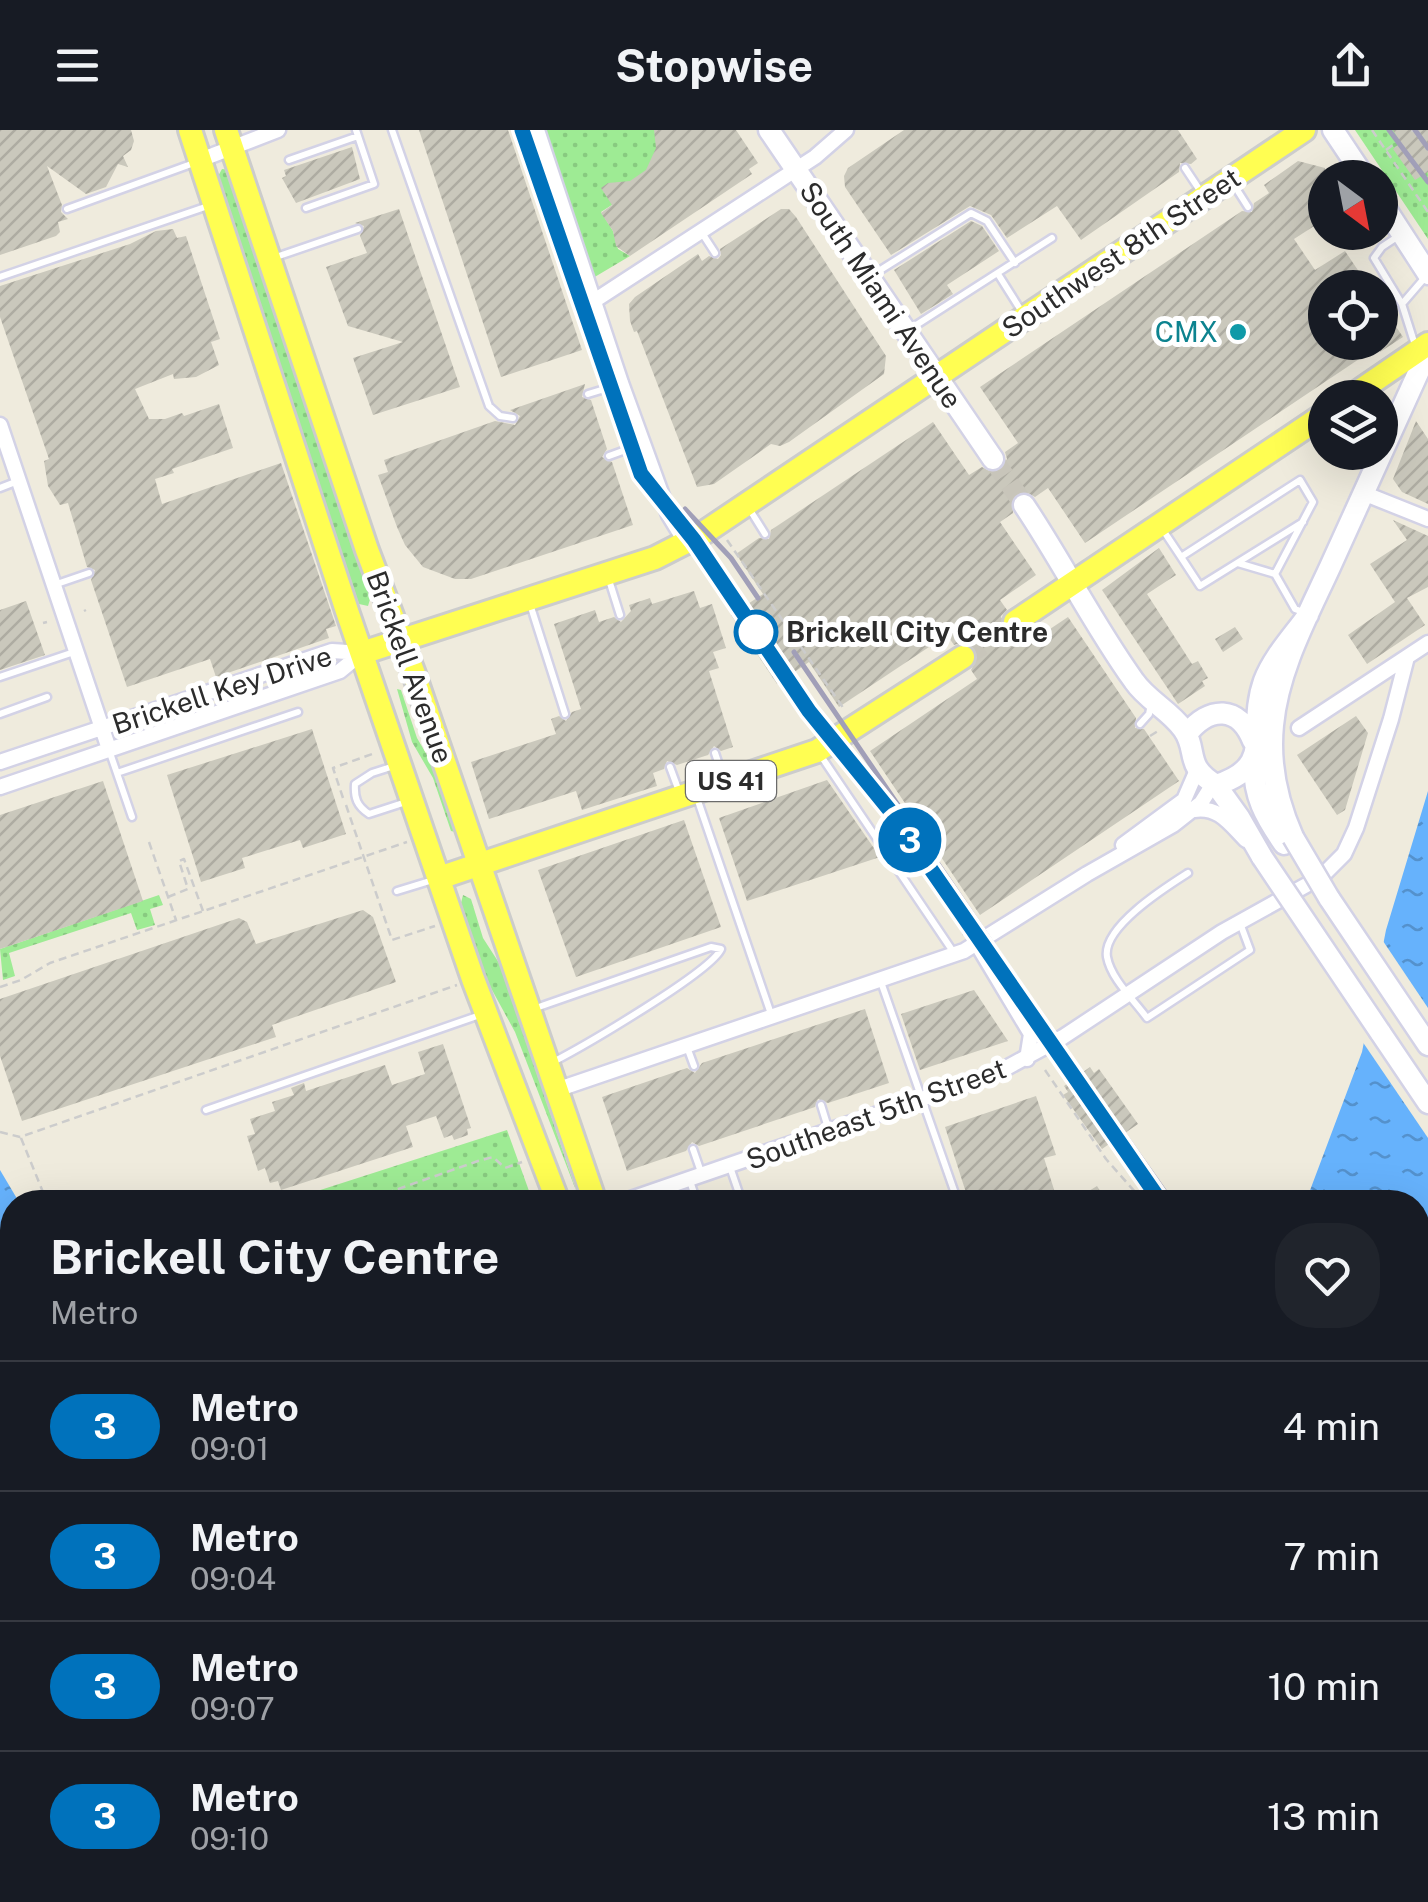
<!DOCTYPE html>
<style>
body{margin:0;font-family:"Public Sans",sans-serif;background:#20242c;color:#f1f3f6;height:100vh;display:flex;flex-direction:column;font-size:38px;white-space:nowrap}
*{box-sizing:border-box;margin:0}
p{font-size:32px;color:#9ea1a6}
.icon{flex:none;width:55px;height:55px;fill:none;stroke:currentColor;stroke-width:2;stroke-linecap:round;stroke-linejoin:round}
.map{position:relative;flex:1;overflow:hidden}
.drawer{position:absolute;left:0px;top:1060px;width:1430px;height:712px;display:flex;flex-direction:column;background:#171b24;border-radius:40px 40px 0 0;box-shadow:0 10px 40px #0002}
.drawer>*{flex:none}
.badge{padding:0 20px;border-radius:32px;font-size:35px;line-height:65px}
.needle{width:65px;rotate:148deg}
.fabs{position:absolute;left:1308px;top:30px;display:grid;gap:20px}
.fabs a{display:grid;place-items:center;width:90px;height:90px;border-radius:50%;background:#171b24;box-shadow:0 10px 40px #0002;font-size:50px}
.map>.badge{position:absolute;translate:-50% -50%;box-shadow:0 0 0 5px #fff}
.round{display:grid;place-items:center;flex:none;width:105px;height:105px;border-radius:40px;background:#20242c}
.head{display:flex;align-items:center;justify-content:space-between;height:170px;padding:0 50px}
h1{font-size:48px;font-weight:700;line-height:75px}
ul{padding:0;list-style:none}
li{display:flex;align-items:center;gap:30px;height:130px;padding:0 50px;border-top:2px solid #363941}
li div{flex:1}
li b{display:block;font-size:38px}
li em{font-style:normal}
li .badge{min-width:110px;font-weight:700;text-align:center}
header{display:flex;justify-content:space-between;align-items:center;height:130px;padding:0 50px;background:#171b24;font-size:45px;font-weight:700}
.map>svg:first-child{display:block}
.green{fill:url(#green-dots)}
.water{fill:url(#water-ripples)}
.pier{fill:#efebdd}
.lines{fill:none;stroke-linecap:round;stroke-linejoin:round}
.ferry{stroke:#004aac;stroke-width:2.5;stroke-dasharray:12 10;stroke-linecap:butt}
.building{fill:url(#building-hatch)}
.secondary-tunnel{stroke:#c8c5ba;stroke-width:20;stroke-dasharray:20 10;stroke-linecap:butt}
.primary-tunnel{stroke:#c8c5ba;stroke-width:22;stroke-dasharray:22 11;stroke-linecap:butt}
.lane-casing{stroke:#d3d2e6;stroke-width:11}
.street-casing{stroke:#d3d2e6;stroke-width:19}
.secondary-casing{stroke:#d3d2e6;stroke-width:25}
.primary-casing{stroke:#ccc;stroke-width:28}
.highway-casing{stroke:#ccc;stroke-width:30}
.path{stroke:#ccc;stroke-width:2.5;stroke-dasharray:8 5;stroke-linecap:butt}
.lane{stroke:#fff;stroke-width:6}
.street{stroke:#fff;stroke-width:14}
.secondary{stroke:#fff;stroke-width:20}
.primary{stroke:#fffe52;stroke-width:22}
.highway{stroke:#ffc658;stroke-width:25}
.rail{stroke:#a19fb8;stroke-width:5}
.secondary-bridge-casing{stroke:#d3d2e6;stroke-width:25;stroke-linecap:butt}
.secondary-bridge{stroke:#fff;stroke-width:20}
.line-casing{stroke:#fff;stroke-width:22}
.line{stroke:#0072bc;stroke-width:15}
.culture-dot{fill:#0f9aa8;stroke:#fff;stroke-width:4}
.stop-dot{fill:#fff;stroke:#0072bc;stroke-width:5}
.labels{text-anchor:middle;stroke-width:10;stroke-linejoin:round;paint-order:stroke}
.shield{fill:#fff;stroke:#6b6b6b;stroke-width:2.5}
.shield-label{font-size:25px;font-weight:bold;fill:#2c2c2c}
.street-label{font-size:28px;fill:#2c2c2c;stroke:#fff}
.culture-label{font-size:28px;fill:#0d838f;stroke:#fff;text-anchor:end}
.stop-label{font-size:28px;font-weight:bold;fill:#2c2c2c;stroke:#fff;text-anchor:start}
</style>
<header><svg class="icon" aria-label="menu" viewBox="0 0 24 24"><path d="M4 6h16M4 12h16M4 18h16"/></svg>Stopwise<svg class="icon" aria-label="share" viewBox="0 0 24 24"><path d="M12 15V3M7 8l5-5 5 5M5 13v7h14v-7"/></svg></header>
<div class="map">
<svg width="1428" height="1772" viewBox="0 0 1428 1772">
<defs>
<pattern id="green-dots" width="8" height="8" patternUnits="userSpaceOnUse" patternTransform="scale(2.5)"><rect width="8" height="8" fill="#9eeb94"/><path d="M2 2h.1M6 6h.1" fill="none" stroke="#88ca80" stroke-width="1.8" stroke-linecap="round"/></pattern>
<pattern id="water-ripples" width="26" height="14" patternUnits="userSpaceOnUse" patternTransform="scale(2.5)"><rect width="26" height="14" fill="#66b2fc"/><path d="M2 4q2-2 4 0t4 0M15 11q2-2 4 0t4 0" fill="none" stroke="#5491cc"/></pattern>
<pattern id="building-hatch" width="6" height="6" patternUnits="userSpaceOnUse" patternTransform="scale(2.5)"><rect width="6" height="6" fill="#cac8bc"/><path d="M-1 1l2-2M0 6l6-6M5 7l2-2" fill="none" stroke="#aeaca2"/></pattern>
</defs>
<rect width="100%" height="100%" fill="#efebdd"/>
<path class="green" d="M 545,0 L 713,0 L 718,6 L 601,82 L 613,101 L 618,119 L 630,126 L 593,148 Z
M 1355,0 L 1428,0 L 1428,109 Z
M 222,39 L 230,40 L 234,46 L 371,466 L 368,476 L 359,474 L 216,50 Z
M 397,559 L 401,560 L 417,608 L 438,644 L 455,702 L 451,701 L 433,648 L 412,612 Z
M 159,765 L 163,775 L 150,779 L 155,795 L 137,800 L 131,783 L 9,823 L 15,846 L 3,850 L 0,819 Z
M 463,765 L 471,769 L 483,808 L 501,836 L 577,1063 L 515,902 L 486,849 L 461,773 Z
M 507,1000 L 533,1072 L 283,1072 Z"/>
<path class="water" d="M 1428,661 L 1428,1158 L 1418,1181 L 1418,1072 L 1300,1072 L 1309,1063 L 1362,922 L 1386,800 Z
M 0,1040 L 19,1072 L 12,1072 L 12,1459 L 0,1450 Z
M 12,1757 L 12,1760 L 490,1760 L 480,1772 L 0,1772 L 0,1765 Z"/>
<path class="pier" d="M 1381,808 L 1428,878 L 1428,1008 L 1360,908 Z"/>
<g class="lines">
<path class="ferry" d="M 286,1772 L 299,1760"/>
</g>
<path class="building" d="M 0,0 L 131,0 L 134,11 L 131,20 L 123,26 L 128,37 L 118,34 L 106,57 L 86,64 L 47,36 L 62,75 L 61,82 L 68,89 L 58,92 L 60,102 L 56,106 L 0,125 Z
M 419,0 L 508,0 L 582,220 L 501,247 Z
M 654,0 L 736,0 L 758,33 L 749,39 L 752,44 L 630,126 L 616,116 L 613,101 L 601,83 L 612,75 L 601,58 L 608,53 L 630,51 L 646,40 L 656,18 Z
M 904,0 L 1178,0 L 1197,29 L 1191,34 L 1180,33 L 1179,42 L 1081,110 L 1057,76 L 1007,108 L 991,85 L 970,76 L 891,125 L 845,57 L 844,46 L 848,38 Z
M 1393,0 L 1428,0 L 1428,42 L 1415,50 L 1393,19 L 1401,13 Z
M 352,17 L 360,49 L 296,73 L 282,48 L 286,46 L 284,40 Z
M 1298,31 L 1325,38 L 1325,89 L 1294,109 L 1315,140 L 1345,121 L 1370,158 L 1325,158 L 1325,212 L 1380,212 L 1380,173 L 1403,207 L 1380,222 L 1380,215 L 1085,413 L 1048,358 L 1035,367 L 1024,361 L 1012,368 L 1013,383 L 1000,392 L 1036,445 L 1000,470 L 1007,480 L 1001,486 L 1002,499 L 1009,506 L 1023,504 L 1029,513 L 1068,487 L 1136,588 L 1135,598 L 1144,599 L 1179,651 L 980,785 L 870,621 L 977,549 L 971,540 L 978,527 L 975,518 L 963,512 L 954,515 L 947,505 L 839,577 L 809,532 L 777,554 L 731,485 L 763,464 L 736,424 L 759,408 L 769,409 L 771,400 L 933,292 L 969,345 L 982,337 L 993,343 L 1001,340 L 1007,329 L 1005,322 L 1018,313 L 980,257 L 1242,81 L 1252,82 L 1254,73 L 1269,63 L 1264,55 Z
M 399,79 L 460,257 L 373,285 L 353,228 L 403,212 L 348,196 L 326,137 L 367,123 L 360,106 L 364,96 L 355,93 Z
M 781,79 L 789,79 L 796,87 L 886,226 L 884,244 L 789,312 L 780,316 L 771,314 L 714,354 L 697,357 L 637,201 L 634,202 L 630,191 L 629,174 L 635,167 L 698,124 L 702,131 L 709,126 L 718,129 L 721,125 L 720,119 Z
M 971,91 L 982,96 L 999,121 L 947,155 L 953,164 L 921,184 L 894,140 Z
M 173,99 L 177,108 L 186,106 L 220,209 L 211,212 L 219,235 L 196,247 L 174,249 L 173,244 L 135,259 L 149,289 L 165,289 L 182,283 L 184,286 L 219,274 L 233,318 L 172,339 L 174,343 L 155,349 L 162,374 L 281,333 L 336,496 L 326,499 L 329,508 L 216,547 L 210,529 L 127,557 L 91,450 L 95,440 L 87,437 L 68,373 L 60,375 L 48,356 L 44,331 L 49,329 L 0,187 L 0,156 L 130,114 L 156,101 Z
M 585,254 L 582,267 L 591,270 L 607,319 L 602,327 L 612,332 L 633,395 L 471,449 L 455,449 L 423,437 L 405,415 L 397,397 L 378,345 L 388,342 L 384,330 L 495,291 L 515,295 L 520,286 L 510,280 Z
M 1416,291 L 1428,309 L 1428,374 L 1402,362 L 1393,349 Z
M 1393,390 L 1428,406 L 1428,457 L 1407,468 L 1425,495 L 1367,534 L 1348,505 L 1395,472 L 1370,434 L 1407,410 Z
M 1159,418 L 1176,445 L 1147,464 L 1192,534 L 1198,531 L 1208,548 L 1202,551 L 1205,556 L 1178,574 L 1102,460 Z
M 694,461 L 700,478 L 712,474 L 726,518 L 713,522 L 719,538 L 709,541 L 733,617 L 721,621 L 714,616 L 708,625 L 677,635 L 667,631 L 664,639 L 653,643 L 657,656 L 582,680 L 576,661 L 489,689 L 471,632 L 556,604 L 551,589 L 559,586 L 566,591 L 572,582 L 581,579 L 554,494 L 595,480 L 599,492 L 614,487 L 621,492 L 631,481 L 629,475 L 650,468 L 652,474 Z
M 26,471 L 45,525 L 0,540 L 0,480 Z
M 1235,497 L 1243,509 L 1223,522 L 1215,509 Z
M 1356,586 L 1368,603 L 1345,680 L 1337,685 L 1297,625 Z
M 312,599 L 346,704 L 303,718 L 300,710 L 242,728 L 245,738 L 201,752 L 167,645 Z
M 827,650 L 880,727 L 747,771 L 719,688 Z
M 103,651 L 143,771 L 0,819 L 0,685 Z
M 684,690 L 721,797 L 576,847 L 538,740 Z
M 363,780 L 373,787 L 396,852 L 272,895 L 276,907 L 22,991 L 0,926 L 0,869 L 239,788 L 247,792 L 256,814 Z
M 974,860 L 1008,911 L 920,940 L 901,884 Z
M 865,879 L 889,953 L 828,973 L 818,969 L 815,977 L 699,1016 L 692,1012 L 686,1021 L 627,1041 L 602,967 L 687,938 L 695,943 L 702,933 Z
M 443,914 L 471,998 L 467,999 L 468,1005 L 454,1010 L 452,1005 L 444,1008 L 436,986 L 406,996 L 413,1017 L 281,1060 L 278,1051 L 270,1053 L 265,1038 L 258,1041 L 247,1006 L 255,1004 L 250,989 L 275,981 L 272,972 L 294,965 L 291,958 L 304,953 L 306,961 L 385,935 L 392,955 L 425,944 L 418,922 Z
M 1090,937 L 1094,943 L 1099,939 L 1138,994 L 1102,1019 L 1063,965 L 1068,962 L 1064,956 Z
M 1036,966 L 1056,1025 L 1044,1028 L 1058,1072 L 969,1072 L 945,997 Z
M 1097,1056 L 1107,1072 L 1071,1072 Z
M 0,1503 L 8,1503 L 12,1538 L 0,1557 Z
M 0,1661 L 12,1661 L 12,1716 L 0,1716 Z
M 514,1760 L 632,1760 L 640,1772 L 505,1772 Z
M 768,1760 L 958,1760 L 967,1772 L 751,1772 Z
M 1216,1760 L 1428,1760 L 1428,1772 L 1198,1772 Z"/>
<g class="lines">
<path class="secondary-tunnel" d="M 993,329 L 1024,375"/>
<path class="primary-tunnel" d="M 963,527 L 1015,492"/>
<g class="lane-casing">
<path id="lane" d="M 392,0 L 489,276 L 500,286 L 513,288
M 289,30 L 358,6
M 1185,38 L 1201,62
M 1234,55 L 1248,77
M 306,78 L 374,54 L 356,0
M 67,79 L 194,33
M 702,103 L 715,123
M 1400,105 L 1382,117 L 1374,128 L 1402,174 L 1415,215
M 276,127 L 358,99
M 874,144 L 971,83 L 987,91 L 1015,133
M 998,144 L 1022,182
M 0,147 L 208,76
M 1402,174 L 1427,145
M 910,199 L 1052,108
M 588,264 L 621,254
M 609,326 L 642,314
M 0,358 L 18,351
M 750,380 L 765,404
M 1163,400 L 1181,427 L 1300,350 L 1313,372 L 1275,444
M 1181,427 L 1200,456 L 1303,392
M 1238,433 L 1275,444 L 1295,479 L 1303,482
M 609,450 L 620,485
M 54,455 L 89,443
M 530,474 L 565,584
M 0,547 L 74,522
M 0,584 L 47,567
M 1140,594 L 1149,584 L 1151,574
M 109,620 L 132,687
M 715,623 L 723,647
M 821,626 L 954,823
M 394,636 L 372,643 L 355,654 C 354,668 357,676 369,684 L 406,672
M 670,637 L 680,664
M 117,643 L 298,582
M 697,668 L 771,884
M 1188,743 C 1166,757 1102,797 1107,827 C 1111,849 1134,870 1147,888 L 1250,820 L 1240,793
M 397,761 L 433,750
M 881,852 L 958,1072
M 533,879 L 711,817 L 721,819 C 711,842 582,917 553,932
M 687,917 L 694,936
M 821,975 L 829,1001
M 206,980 L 480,885
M 693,1019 L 702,1045
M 730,1037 L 742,1072
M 690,1051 L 697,1072
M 1428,1268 L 1418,1278 L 1418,1289 L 1428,1297
M 650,1760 L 659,1772
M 666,1760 L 670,1772"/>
</g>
<g class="street-casing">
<path id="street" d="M 537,0 L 621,253 L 669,385 L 686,413
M 200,30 L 278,0
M 594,171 L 815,27 L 846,0
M 0,295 L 109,619
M 1363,363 L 1428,389
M 1299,598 L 1428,513
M 0,632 L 332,521 L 362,523
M 0,657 L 340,541 L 362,523
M 1194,680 C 1219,676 1230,694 1246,710
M 1123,715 L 1184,670 L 1197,640
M 977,814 L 1031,904 L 1027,929
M 556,960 L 964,821 L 1087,744 L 1173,695 L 1201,673 L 1213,654
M 622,1072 L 997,943 L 1063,907 L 1222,802 L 1321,747 L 1344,724 L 1356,698 L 1391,589 L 1407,527"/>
</g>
<g class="secondary-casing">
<path id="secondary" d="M 769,0 L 993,329
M 1333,0 L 1365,48
M 1380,70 L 1428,144
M 1024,375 C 1063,433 1093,494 1134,551 C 1147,570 1169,580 1183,599 C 1199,621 1183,635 1216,655 C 1277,636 1246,601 1264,551 C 1273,527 1293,506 1308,485
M 1187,604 C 1209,576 1239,575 1253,611
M 1254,631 C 1253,666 1265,686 1284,714
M 1216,655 L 1239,687 L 1262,727
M 1293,707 C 1277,671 1269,634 1273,595 C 1278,540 1307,487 1330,437 C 1362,365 1395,293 1428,221
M 1329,768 L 1428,915
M 1380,902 L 1428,973
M 1418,1422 L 1428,1415
M 1418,1670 L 1428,1685"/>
</g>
<g class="primary-casing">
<path id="primary" d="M 190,0 L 347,481 L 473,849 L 558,1072
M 226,0 L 367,420 L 414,544 L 595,1072
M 1349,268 L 1428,214
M 1015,492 L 1325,284
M 362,523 L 655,428 L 702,404 L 1304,0
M 439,748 L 817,621 L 963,527
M 1006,1760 L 1014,1772
M 691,1772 L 709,1760"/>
</g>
<g class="highway-casing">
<path id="highway" d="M 1418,1475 L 1428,1467
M 1418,1513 L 1428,1506
M 1418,1545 L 1428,1538
M 1061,1772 L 1081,1760
M 1140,1772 L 1150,1760"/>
</g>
<path class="path" d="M 1372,0 L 1428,82
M 1412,2 L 1413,0
M 1386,20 L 1394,14 L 1396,17
M 727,410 L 844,579
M 700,427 L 822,594
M 84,481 L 86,480
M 43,493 L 47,492
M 1150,606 L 1158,601
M 845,628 L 876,658 L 908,727 L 952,778 L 964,805
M 343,668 L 333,638 L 375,623
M 346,675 L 392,810 L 435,796
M 149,712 L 176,790
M 168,767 L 188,759 L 179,731 L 184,729 L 203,781
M 0,857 L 21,850 L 50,833 L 407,712
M 1045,940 L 1106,1029 L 1144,1072
M 0,1002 L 20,1007 L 457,855
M 21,1008 L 47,1072
M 361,1072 L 478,1031 L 493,1027 L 505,1038 L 522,1032
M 1418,1207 L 1428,1183
M 0,1460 L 12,1470
M 0,1752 L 12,1746
M 491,1772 L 500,1760"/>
<use href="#lane" class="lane"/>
<use href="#street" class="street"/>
<use href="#secondary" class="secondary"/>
<use href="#primary" class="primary"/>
<use href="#highway" class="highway"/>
<path class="rail" d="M 522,0 L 634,330 L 648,356 L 694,410 L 741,479
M 1389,0 L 1428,52
M 1415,0 L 1428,18
M 685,379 L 731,428 L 758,468
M 794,522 L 1085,950
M 786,548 L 860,642
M 1124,1004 L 1172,1072
M 1418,1594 L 1428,1589
M 1418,1653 L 1428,1658
M 1138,1772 L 1160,1760
M 1173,1772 L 1199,1760"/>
<g class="secondary-bridge-casing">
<path id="secondary-bridge" d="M 1293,707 L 1329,768
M 1262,727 L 1380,902"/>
</g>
<use href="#secondary-bridge" class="secondary-bridge"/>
</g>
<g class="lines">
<g class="line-casing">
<path id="line" d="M 522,0 L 641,344 L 694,410 L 809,581 L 892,683 L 1161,1072"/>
</g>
<use href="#line" class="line"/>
</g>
<circle class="culture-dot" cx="1238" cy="202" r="10"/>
<circle class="stop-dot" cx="756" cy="502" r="20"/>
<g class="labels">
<rect class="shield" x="686" y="631" width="90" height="40" rx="8"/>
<g class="shield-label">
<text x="731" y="660">US 41</text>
</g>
<g class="street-label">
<text transform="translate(1121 123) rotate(-34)" y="10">Southwest 8th Street</text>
<text transform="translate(881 165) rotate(56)" y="10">South Miami Avenue</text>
<text transform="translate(410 537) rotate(70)" y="10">Brickell Avenue</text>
<text transform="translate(222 560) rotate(-18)" y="10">Brickell Key Drive</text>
<text transform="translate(876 984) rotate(-20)" y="10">Southeast 5th Street</text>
</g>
<g class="culture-label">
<text x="1218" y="212">CMX</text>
</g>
<g class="stop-label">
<text x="786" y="512">Brickell City Centre</text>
</g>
</g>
</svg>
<div class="fabs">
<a><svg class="needle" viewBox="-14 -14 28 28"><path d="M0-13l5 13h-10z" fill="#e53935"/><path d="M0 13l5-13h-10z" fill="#9ea1a6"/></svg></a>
<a><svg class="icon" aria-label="locate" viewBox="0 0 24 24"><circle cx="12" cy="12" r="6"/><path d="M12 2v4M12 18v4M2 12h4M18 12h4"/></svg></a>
<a><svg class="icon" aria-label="layers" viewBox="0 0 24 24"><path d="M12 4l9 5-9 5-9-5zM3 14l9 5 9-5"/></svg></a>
</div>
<b class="badge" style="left:910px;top:710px;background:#0072bc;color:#fff">3</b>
<section class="drawer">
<div class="head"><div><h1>Brickell City Centre</h1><p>Metro</p></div><a class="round"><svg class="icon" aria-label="heart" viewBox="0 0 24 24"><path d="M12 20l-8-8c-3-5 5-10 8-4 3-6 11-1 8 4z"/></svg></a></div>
<ul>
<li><span class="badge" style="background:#0072bc;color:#fff">3</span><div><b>Metro</b><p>09:01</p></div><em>4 min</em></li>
<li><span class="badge" style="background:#0072bc;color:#fff">3</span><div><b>Metro</b><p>09:04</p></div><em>7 min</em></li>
<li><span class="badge" style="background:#0072bc;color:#fff">3</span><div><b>Metro</b><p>09:07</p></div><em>10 min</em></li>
<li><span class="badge" style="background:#0072bc;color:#fff">3</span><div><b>Metro</b><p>09:10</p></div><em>13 min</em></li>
</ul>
</section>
</div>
